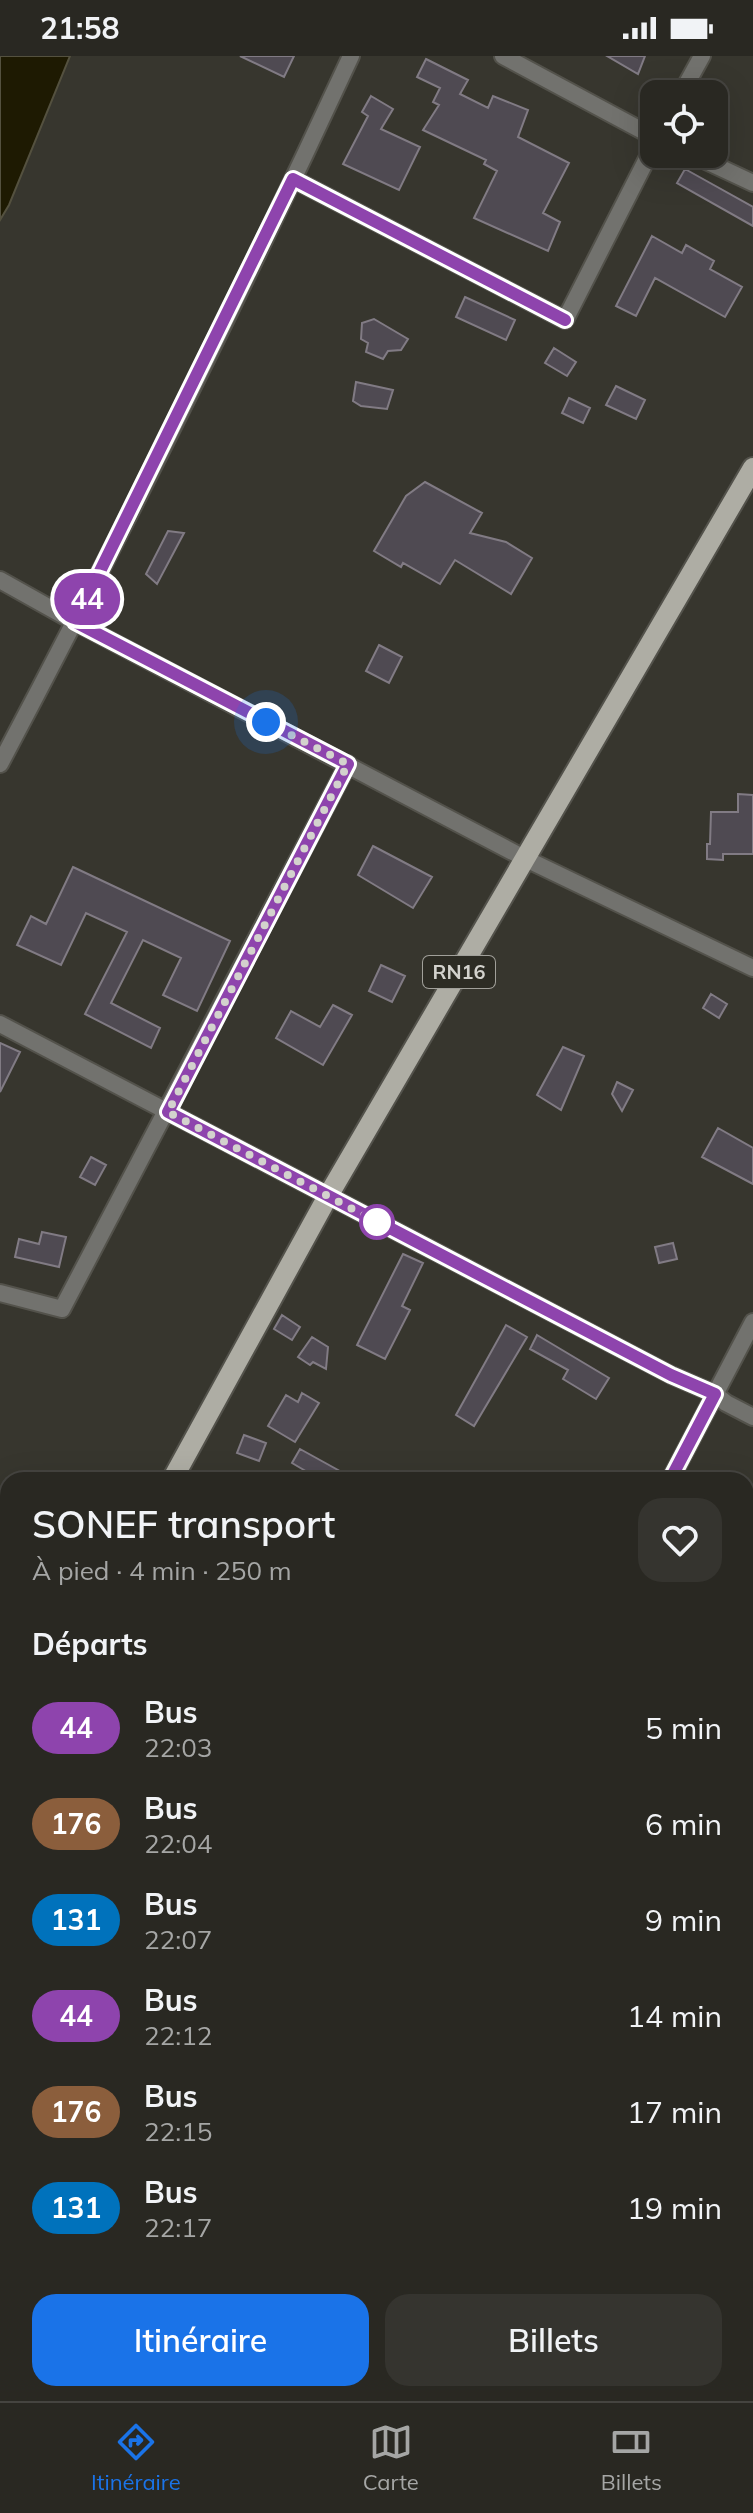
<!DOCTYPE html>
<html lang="fr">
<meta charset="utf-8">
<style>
body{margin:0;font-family:Mulish,sans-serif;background:#35342f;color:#f1f3f6;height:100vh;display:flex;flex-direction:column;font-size:30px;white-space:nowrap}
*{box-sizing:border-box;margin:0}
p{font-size:26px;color:#a5a6a5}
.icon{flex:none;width:44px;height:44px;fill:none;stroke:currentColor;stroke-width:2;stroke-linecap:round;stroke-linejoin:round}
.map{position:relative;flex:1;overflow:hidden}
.drawer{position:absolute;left:0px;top:1416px;width:754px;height:930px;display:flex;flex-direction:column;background:#292822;border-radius:24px 24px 0 0;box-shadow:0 8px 32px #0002,0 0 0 2px #454440}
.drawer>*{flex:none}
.badge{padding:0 16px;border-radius:26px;font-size:28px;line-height:52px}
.controls{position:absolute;left:640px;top:24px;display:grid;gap:16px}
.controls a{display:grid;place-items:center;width:88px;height:88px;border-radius:16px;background:#292822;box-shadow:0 8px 32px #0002,0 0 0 2px #454440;font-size:40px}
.you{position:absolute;width:40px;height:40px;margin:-20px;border:6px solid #fff;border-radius:50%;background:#1a73e8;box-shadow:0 0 0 12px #1a73e833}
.map>.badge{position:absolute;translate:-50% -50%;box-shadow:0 0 0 4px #fff}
h2{padding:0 32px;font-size:30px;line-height:72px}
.round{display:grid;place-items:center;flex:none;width:84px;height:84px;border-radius:24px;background:#35342f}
.summary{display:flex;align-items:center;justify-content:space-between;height:136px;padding:0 32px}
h1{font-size:38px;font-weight:600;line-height:60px}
.cta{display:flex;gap:16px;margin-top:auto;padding:16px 32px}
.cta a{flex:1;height:92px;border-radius:24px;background:#1a73e8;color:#fff;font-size:32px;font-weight:600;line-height:92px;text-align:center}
.cta a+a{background:#35342f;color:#f1f3f6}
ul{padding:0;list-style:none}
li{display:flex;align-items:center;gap:24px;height:96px;padding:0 32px}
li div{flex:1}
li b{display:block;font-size:30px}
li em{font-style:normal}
li .badge{min-width:88px;font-weight:700;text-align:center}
.status{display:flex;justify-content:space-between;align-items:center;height:56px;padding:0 40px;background:#292822;direction:ltr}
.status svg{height:22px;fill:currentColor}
.tab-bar{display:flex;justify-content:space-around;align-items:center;height:112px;border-top:2px solid #454440;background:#292822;font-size:22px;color:#a5a6a5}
.tab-bar a{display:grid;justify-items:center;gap:4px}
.tab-bar .on{color:#1a73e8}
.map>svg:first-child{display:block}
.water{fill:#1e1a02;stroke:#54513f;stroke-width:2}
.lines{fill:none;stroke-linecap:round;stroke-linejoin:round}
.river{stroke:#1e1a02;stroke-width:34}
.building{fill:#4f4a52;stroke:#817b84;stroke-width:2}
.street-casing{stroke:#53524b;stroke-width:20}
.primary-casing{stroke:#53524b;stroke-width:24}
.street{stroke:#72726e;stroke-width:16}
.primary{stroke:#aeada4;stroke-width:20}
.line-casing{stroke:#fff;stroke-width:18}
.line{stroke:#8e44ad;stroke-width:12}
.walk{stroke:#d3d2cd;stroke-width:8;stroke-dasharray:0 14.4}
.stop-dot{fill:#fff;stroke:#8e44ad;stroke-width:4}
.labels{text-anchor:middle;stroke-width:8;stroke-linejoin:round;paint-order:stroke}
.shield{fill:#2d2c24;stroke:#a1a09a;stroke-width:2}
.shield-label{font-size:20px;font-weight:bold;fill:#d3d2cd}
</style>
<div class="status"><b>21:58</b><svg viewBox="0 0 49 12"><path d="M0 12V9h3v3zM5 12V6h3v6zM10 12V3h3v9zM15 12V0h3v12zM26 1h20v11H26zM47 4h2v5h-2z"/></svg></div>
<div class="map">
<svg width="753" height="2345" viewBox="0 0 753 2345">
<rect width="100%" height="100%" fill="#37362e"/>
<path class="water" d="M 0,0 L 70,0 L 9,149 L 0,164 Z"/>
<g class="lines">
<path class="river" d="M 0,1483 L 8,1482"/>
</g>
<path class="building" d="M 240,0 L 294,0 L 284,21 Z
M 607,0 L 645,0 L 638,18 Z
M 426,3 L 468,24 L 460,38 L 488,52 L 493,40 L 528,54 L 518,81 L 569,107 L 543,157 L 560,166 L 548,195 L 474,162 L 497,115 L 484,108 L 486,104 L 423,74 L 439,49 L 433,46 L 440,32 L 417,21 Z
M 371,40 L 393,53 L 381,73 L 420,91 L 399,134 L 343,108 L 368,60 L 362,56 Z
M 685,113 L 753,151 L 753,170 L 677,127 Z
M 652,180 L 682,197 L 686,189 L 714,205 L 710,213 L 742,231 L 725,261 L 655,222 L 636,260 L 616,250 Z
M 465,241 L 515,264 L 506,284 L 456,261 Z
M 374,263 L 408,283 L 401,294 L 388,295 L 383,303 L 366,296 L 368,287 L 361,283 L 362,267 Z
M 554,292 L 576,306 L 567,320 L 545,307 Z
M 356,326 L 393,334 L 387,353 L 361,350 L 353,345 Z
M 616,330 L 645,344 L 636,363 L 606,349 Z
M 569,342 L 590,352 L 583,367 L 562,357 Z
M 425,426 L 482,457 L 470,477 L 506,486 L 532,502 L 511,538 L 455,504 L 440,528 L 403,507 L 401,511 L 374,495 L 406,440 Z
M 168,475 L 184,477 L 157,528 L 146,518 Z
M 379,589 L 402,601 L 389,627 L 366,615 Z
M 738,738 L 753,739 L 753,798 L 723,798 L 723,804 L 707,803 L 707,788 L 710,788 L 711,756 L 738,756 Z
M 373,790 L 432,821 L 413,852 L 358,819 Z
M 73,811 L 230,885 L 197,955 L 163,939 L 181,902 L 143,884 L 111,947 L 160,972 L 151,992 L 85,958 L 127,876 L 86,857 L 61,909 L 17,889 L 31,860 L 46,868 Z
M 381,909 L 405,920 L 392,946 L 369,935 Z
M 711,938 L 727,948 L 719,962 L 703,952 Z
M 333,949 L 352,959 L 323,1009 L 276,982 L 291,955 L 320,971 Z
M 0,987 L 20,996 L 0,1036 Z
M 563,991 L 584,1000 L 561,1054 L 537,1039 Z
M 617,1026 L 633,1034 L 622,1055 L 612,1038 Z
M 718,1072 L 753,1092 L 753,1128 L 702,1101 Z
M 91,1101 L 106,1109 L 95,1129 L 80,1121 Z
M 42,1176 L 66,1181 L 59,1211 L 15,1201 L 19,1183 L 39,1188 Z
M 673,1187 L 677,1203 L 659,1207 L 655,1191 Z
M 403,1198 L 423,1207 L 402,1250 L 410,1254 L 385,1303 L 357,1289 Z
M 282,1259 L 300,1271 L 292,1284 L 274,1273 Z
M 506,1269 L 527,1281 L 474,1370 L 456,1359 Z
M 537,1279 L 609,1322 L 596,1343 L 563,1323 L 568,1314 L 530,1293 Z
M 312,1281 L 328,1291 L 326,1313 L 313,1306 L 310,1309 L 298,1301 Z
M 302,1337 L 319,1347 L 295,1386 L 268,1370 L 286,1339 L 298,1346 Z
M 244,1379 L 266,1387 L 259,1405 L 237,1397 Z
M 300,1393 L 356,1424 L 321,1424 L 292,1407 Z"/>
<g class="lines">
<g class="street-casing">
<path id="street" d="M 503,0 L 654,81
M 681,38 L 702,0
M 691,98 L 753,127
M 293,123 L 565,264 L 654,89
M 0,524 L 75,566 L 526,803 L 753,912
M 0,708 C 123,476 240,239 351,0
M 0,968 L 671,1319 L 715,1338 L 726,1347 L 753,1361
M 0,1237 L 62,1253 L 348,708
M 670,1424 L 753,1266
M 746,1942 L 753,1946
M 0,1958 L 8,1962
M 746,2338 L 753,2342"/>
</g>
<g class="primary-casing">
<path id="primary" d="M 172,1424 L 328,1140 L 753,412
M 0,1711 L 8,1700"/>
</g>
<use href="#street" class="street"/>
<use href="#primary" class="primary"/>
</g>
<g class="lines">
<g class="line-casing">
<path id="line" d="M 565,264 L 293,123 L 75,566 L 348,708 L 168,1056 L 671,1319 L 715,1338 L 670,1424"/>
</g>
<use href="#line" class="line"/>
<path class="walk" d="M 266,666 L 348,708 L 168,1056 L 381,1168 L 377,1166"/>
</g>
<circle class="stop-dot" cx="377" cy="1166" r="16"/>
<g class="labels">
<rect class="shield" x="423" y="900" width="72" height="32" rx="6"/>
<g class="shield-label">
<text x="459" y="923">RN16</text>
</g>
</g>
</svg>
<div class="controls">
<a><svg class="icon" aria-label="locate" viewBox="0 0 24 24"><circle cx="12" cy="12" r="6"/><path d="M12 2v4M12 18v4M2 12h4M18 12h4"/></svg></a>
</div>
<div class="you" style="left:266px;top:666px"></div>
<b class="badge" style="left:87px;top:543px;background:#8e44ad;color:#fff">44</b>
<section class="drawer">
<div class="summary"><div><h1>SONEF transport</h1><p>À pied · 4 min · 250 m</p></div><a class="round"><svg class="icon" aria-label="heart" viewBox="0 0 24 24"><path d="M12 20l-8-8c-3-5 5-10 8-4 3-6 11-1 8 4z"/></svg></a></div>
<h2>Départs</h2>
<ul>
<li><span class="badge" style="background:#8e44ad;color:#fff">44</span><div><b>Bus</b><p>22:03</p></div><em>5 min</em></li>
<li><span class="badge" style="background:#8b5e3c;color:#fff">176</span><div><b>Bus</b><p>22:04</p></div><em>6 min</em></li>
<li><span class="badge" style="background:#0072bc;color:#fff">131</span><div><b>Bus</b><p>22:07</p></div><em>9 min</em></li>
<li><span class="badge" style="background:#8e44ad;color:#fff">44</span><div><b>Bus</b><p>22:12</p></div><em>14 min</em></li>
<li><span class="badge" style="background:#8b5e3c;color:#fff">176</span><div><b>Bus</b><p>22:15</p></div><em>17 min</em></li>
<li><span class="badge" style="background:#0072bc;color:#fff">131</span><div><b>Bus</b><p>22:17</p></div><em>19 min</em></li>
</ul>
<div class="cta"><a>Itinéraire</a><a>Billets</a></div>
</section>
</div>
<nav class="tab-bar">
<a class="on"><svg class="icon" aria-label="directions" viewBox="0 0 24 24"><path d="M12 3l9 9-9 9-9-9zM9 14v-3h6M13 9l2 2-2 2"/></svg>Itinéraire</a>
<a><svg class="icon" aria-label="map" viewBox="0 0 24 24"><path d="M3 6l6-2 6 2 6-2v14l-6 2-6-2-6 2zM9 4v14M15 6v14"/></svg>Carte</a>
<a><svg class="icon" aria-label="tickets" viewBox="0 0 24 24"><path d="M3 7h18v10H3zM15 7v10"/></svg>Billets</a>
</nav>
